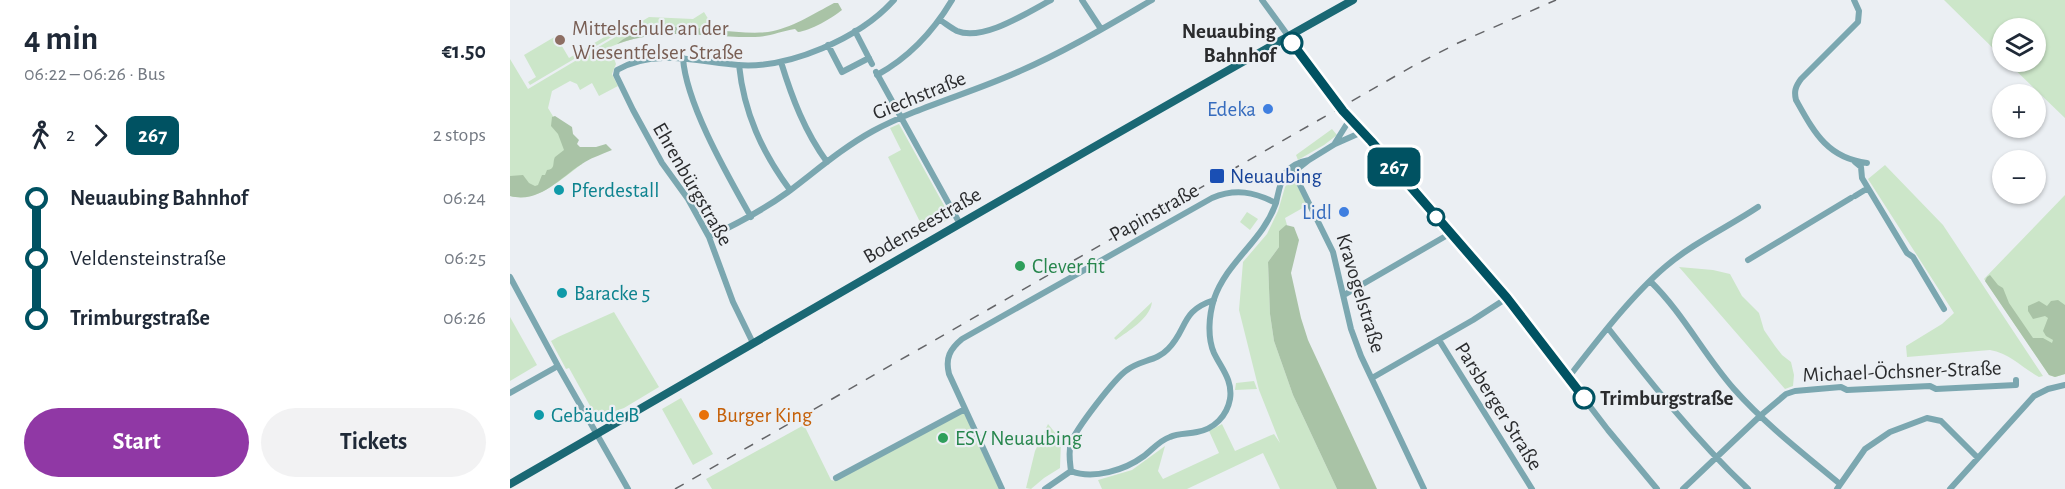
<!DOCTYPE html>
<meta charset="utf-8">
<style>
body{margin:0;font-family:"Alegreya Sans",sans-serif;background:#f2f2f3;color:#1f2937;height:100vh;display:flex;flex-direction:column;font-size:22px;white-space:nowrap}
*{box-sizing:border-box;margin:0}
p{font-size:20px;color:#747a83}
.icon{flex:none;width:33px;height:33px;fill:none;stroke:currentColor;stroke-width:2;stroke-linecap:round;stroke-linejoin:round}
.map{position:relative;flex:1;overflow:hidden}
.sheet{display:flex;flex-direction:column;background:#fff;width:510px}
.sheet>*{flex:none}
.badge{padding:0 12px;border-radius:9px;font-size:21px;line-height:39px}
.controls{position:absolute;left:1482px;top:18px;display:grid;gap:12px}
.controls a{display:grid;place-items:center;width:54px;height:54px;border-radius:50%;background:#fff;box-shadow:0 2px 4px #0004;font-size:30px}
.map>.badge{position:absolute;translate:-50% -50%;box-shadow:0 0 0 3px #fff}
.legs{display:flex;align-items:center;gap:9px;height:66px;padding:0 24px;font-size:20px}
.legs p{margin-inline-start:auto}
.overview{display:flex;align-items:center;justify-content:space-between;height:102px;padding:0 24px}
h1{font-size:33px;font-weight:600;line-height:45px}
.cta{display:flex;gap:12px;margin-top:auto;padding:12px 24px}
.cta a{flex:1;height:69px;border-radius:36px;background:#9038a5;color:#fff;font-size:24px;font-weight:600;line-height:69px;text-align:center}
.cta a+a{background:#f2f2f3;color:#1f2937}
ul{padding:0 24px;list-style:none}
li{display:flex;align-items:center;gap:21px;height:60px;font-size:22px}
li i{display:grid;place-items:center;width:9px;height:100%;margin:0 8px;background:currentColor}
li i::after{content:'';width:15px;height:15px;margin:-8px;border:4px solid;border-radius:50%;background:#fff}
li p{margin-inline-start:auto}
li:first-child i{background:linear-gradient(#0000 50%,currentColor 0)}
li:last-child i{background:linear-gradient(currentColor 50%,#0000 0)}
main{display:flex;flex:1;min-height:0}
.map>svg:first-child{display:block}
.green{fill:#cce6c9}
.forest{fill:#a9c3a6}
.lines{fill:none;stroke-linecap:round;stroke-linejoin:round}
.minor{stroke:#7ba7b0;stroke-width:6}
.major{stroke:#1a6874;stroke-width:8}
.rail{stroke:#646568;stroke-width:1.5;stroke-dasharray:10 10;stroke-linecap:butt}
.line-1-casing{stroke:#fff;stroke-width:14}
.line-1{stroke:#005262;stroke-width:9}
.education-dot{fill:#8d6e63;stroke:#ebeff3;stroke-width:2}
.stop-1-dot{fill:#fff;stroke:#005262;stroke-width:3}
.shop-dot{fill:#3f7fe0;stroke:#ebeff3;stroke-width:2}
.transit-dot{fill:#1a4fb4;stroke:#ebeff3;stroke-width:2}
.culture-dot{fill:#0f9aa8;stroke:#ebeff3;stroke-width:2}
.leisure-dot{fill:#2e9e5b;stroke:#ebeff3;stroke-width:2}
.food-dot{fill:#e8710a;stroke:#ebeff3;stroke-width:2}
.labels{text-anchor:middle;stroke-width:4.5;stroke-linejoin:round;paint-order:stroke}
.education-label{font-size:21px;fill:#785e54;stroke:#ebeff3;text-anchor:start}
.stop-label{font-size:21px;font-weight:bold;fill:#2a2b2d;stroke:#ebeff3;text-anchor:end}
.street-label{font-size:21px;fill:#2a2b2d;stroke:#ebeff3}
.shop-label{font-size:21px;fill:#366cbe;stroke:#ebeff3;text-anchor:end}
.transit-label{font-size:21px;fill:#164399;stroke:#ebeff3;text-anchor:start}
.culture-label{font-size:21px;fill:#0d838f;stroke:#ebeff3;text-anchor:start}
.leisure-label{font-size:21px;fill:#27864d;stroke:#ebeff3;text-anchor:start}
.food-label{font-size:21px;fill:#c56008;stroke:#ebeff3;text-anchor:start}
</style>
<main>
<section class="sheet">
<div class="overview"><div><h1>4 min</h1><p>06:22 – 06:26 · Bus</p></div><b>€1.50</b></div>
<div class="legs"><svg class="icon" aria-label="walk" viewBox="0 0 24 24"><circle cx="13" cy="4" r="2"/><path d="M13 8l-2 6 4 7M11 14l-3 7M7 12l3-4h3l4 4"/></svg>2<svg class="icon" aria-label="forward" viewBox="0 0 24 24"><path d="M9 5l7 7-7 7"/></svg><b class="badge" style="background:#005262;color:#fff">267</b><p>2 stops</p></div>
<ul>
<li><i style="color:#005262"></i><b>Neuaubing Bahnhof</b><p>06:24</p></li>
<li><i style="color:#005262"></i><span>Veldensteinstraße</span><p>06:25</p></li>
<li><i style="color:#005262"></i><b>Trimburgstraße</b><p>06:26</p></li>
</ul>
<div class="cta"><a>Start</a><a>Tickets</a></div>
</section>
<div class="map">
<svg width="1555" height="489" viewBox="0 0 1555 489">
<rect width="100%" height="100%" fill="#ebeff3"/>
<path class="green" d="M 1434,0 L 1555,0 L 1555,118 L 1497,62 L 1526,62 L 1526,28 L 1492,28 L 1492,57 Z
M 194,12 L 208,35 C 171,31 135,32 100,47 L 106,64 L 102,74 L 108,86 L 89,96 L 82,83 L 70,90 L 67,84 L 60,81 L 42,91 L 38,108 L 72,164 C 51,179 28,203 0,196 L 0,59 L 18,89 L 139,17 L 183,19 Z
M 113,26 L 115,29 L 20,85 L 18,82 L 26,77 L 14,55 L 46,36 L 59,58 Z
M 389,124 L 441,218 L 415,232 L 378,157 L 391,150 L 380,128 Z
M 822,129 L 827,135 L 814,145 L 788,160 L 786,155 Z
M 1375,165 L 1433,225 L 1533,376 L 1529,377 C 1512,368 1500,353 1480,350 L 1397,357 L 1396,346 L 1432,324 L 1444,313 L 1358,179 Z
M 782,177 L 798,205 L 775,218 L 777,225 L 769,231 L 769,247 L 758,262 L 760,314 L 764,341 L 783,395 L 827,489 L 770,489 L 753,453 L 677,489 L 592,489 L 588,480 L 622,470 L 655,446 L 648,471 L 653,479 L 709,453 L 699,431 L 712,424 L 725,451 L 764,434 L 770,443 L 749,390 L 729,310 L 733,262 L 757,234 L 768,211 L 775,187 Z
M 1555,195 L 1555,374 L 1545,377 L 1539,375 L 1474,279 Z
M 737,212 L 748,219 L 740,230 L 730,222 Z
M 1169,267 L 1203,270 L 1220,274 L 1232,296 L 1249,313 L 1254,330 L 1265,346 L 1272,355 L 1281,362 L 1284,375 L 1283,386 L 1275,389 Z
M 642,302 C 640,319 618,331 606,340 L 604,338 Z
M 104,312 L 149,387 L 114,408 L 88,417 L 84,413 L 59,368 L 56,369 L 41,341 L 48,337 Z
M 0,317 L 27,365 L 0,381 Z
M 744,381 L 747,389 L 725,390 L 726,383 Z
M 171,398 L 203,454 L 183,465 L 152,409 Z
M 452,408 L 489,489 L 202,489 L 196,479 L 294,425 L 321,480 L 325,481 Z
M 538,424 L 551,440 L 550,468 L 534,478 L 521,489 L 516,488 L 525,451 Z"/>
<path class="forest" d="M 324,3 L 328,3 L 332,10 C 322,18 300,31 288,32 L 285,29 C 271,31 259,37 245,37 C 193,38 159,26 107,44 C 144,11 213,37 258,32 C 280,29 305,13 324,3 Z
M 45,116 L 62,127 L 63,134 L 69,140 L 67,144 L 70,147 L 86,147 L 96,144 L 102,150 C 93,154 83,157 75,162 C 51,176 31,204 0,196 L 0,176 L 13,175 L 19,183 L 25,186 L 28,185 L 32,175 L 35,175 L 37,170 C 46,169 42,163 45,157 L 54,150 L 48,134 L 41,126 L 42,117 Z
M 776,225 L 784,227 L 789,240 L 781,273 L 791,318 L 798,340 L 867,489 L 827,489 L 783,395 L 764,341 L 760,314 L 758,262 L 769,247 L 769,231 Z
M 1480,275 L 1488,285 L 1493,288 L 1499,303 L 1523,338 L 1533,338 L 1542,343 L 1543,340 L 1536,336 L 1533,331 L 1538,318 L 1535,316 L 1523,319 L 1518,311 L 1518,306 L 1529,301 L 1537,306 L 1541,301 L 1548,300 L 1555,305 L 1555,374 L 1545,377 L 1539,375 L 1475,281 L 1477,277 Z"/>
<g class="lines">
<path class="minor" d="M 572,0 L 591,29
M 752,0 L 833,111 L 861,141 L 997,298 L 1098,430 L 1147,489
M 1344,0 L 1349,11 L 1348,22 L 1291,79 C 1285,87 1284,92 1286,100 C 1304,132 1317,158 1357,163
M 430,20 C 435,23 441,28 447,31 C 473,42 518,12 541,0
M 345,31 L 362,64
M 318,45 L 332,72 L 359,58
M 173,58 C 176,104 218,176 241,217
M 271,62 C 282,98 295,132 317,162
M 229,65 C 234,113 252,152 280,190
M 366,72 L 450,224
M 367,75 C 400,57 423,32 442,0
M 825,143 L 840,119
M 1345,162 L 1351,167 L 1352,178 L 1397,253 L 1403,257 L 1434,309
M 784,173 L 823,252 L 841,329 L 851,356 L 914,489
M 771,182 L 799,160 L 825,144 L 852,132
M 1345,196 L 1358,188
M 199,237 C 227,224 253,210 278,192 C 306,171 332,148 363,131 C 410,106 462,93 510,71 C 556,51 599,25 642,0
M 1238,260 L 1341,198
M 0,277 L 48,366 L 118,489
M 1140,281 C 1173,313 1194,355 1224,389 C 1256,425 1294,454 1330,484
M 834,295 L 941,233
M 1098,328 C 1142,384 1186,440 1238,489
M 929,340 L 1022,489
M 243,343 L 223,302 L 199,237 L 178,199 L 152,163 L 123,110 L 106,75 L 107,70 C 144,48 189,62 228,65 C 279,69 350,38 384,0
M 862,378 L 963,320 L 997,298
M 1058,378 C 1086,342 1121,296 1155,267 C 1183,243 1218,227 1248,207
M 0,393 L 48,366
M 561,471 C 583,480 615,470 634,456 C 642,450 650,440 660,437 C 668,433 678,434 687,432 C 704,429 717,416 720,399 C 723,380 711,368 704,353 C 697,337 699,315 704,299 C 717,261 753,241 766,203
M 561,471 C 560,462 558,452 561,443 C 565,430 605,378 617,370 C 630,360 647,361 658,349 C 678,329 670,311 704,300
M 326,478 L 455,409
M 492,489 L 439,374 C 435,358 440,349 452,339 L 702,198 C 726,188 744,192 766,203 C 771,181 772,165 799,160
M 535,489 L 561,471
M 1173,489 L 1250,416 L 1276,394 L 1285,391 L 1331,387 L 1337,390 L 1420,386 L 1426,389 L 1506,385 L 1506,380
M 1327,489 L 1355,449 L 1380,432 L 1417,418 L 1431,421 L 1468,458
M 1440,489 L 1524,396 L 1538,389 L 1555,385"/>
<path class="major" d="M 0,484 C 281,322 560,158 843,0"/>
<path class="rail" d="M 165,489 L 903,66 L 948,43 L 1046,0"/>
</g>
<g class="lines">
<g class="line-1-casing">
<path id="line-1" d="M 782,43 L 833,111 L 861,141 L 997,298 L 1074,398"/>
</g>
<use href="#line-1" class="line-1"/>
</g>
<circle class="education-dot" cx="50" cy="40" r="6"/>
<g class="stop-1-dot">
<circle cx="782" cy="43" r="10"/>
<circle cx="926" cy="217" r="8"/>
<circle cx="1074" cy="398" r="10"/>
</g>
<g class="shop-dot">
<circle cx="758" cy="109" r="6"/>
<circle cx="834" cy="212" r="6"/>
</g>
<rect class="transit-dot" x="699" y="168" width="16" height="16" rx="3"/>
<g class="culture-dot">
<circle cx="49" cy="190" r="6"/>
<circle cx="52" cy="293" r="6"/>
<circle cx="29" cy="415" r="6"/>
</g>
<g class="leisure-dot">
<circle cx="510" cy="266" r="6"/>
<circle cx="433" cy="438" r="6"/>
</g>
<circle class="food-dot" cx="194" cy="415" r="6"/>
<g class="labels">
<g class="education-label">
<text x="62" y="35">Mittelschule an der<tspan x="62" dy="24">Wiesentfelser Straße</tspan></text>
</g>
<g class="stop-label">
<text x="766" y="38">Neuaubing<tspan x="766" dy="24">Bahnhof</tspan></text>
<text x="1090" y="405" text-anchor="start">Trimburgstraße</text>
</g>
<g class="street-label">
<text transform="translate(409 95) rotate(-22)" y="7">Giechstraße</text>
<text transform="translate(183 184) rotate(60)" y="7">Ehrenbürgstraße</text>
<text transform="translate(644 212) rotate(-29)" y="7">Papinstraße</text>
<text transform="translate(412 225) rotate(-30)" y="7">Bodenseestraße</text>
<text transform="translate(851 293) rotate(73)" y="7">Kravogelstraße</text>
<text transform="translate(1392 371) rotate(-2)" y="7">Michael-Öchsner-Straße</text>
<text transform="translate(989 406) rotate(58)" y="7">Parsberger Straße</text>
</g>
<g class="shop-label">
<text x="746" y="116">Edeka</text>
<text x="822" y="219">Lidl</text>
</g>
<g class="transit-label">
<text x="720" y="183">Neuaubing</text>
</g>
<g class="culture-label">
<text x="61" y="197">Pferdestall</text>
<text x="64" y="300">Baracke 5</text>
<text x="41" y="422">Gebäude B</text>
</g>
<g class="leisure-label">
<text x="522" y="273">Clever fit</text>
<text x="445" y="445">ESV Neuaubing</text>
</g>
<g class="food-label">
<text x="206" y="422">Burger King</text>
</g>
</g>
</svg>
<div class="controls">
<a><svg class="icon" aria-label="layers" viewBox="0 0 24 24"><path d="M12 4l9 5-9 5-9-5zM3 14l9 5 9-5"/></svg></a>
<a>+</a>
<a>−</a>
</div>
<b class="badge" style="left:884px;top:167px;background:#005262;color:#fff">267</b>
</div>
</main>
